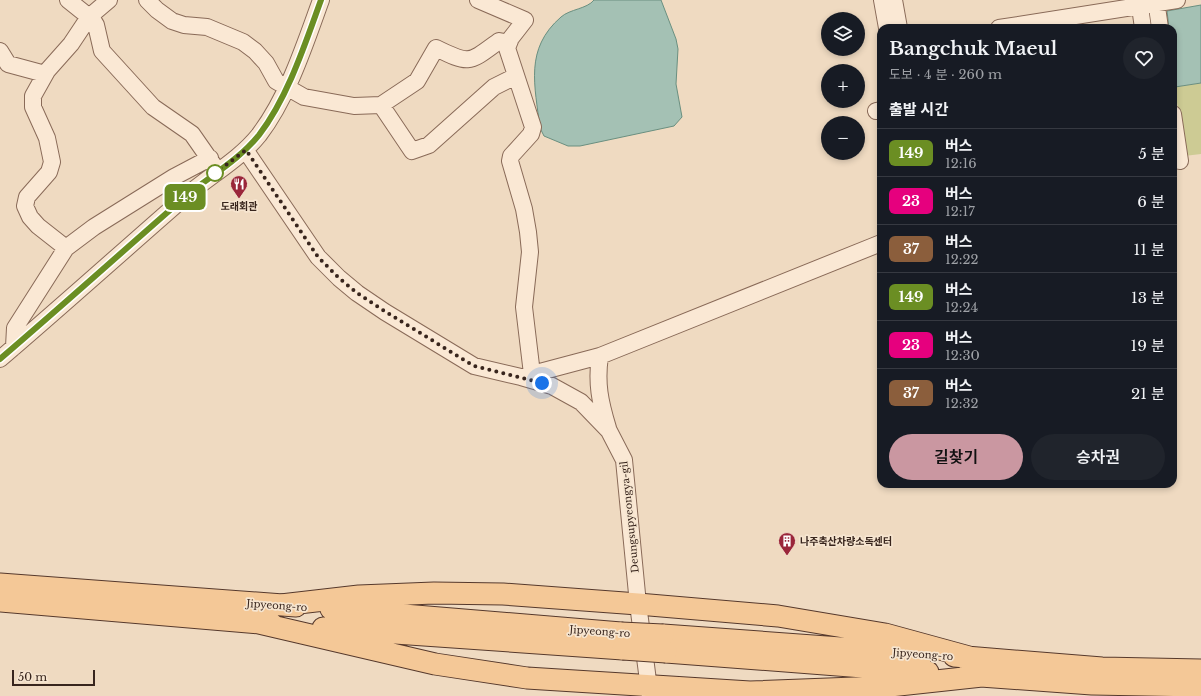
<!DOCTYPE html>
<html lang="ko">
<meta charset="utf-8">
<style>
body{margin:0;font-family:"Libre Baskerville","Noto Sans KR",serif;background:#20242c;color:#f1f3f6;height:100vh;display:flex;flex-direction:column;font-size:15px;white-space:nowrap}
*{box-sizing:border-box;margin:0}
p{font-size:13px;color:#9ea1a6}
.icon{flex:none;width:22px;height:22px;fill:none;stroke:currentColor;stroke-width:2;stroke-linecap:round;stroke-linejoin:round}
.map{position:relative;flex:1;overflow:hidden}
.details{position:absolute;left:877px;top:24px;width:300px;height:464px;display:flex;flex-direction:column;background:#171b24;border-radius:12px;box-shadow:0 2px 6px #0003}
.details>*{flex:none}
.badge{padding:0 8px;border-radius:6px;font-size:14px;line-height:26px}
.tools{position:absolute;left:821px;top:12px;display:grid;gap:8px}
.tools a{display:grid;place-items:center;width:44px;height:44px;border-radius:50%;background:#171b24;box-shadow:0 2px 6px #0003;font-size:20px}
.scale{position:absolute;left:12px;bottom:10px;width:83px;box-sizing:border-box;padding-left:4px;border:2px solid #38251d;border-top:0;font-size:11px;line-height:14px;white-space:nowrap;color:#38251d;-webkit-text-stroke:3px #f6e5d0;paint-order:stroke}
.you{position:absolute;width:20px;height:20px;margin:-10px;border:3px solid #fff;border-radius:50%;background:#1a73e8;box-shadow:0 0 0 6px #1a73e833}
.map>.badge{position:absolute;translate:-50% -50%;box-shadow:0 0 0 2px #fff}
h2{padding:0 12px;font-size:15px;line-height:36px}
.round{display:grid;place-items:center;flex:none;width:42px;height:42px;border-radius:21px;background:#20242c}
.headline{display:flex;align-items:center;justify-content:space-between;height:68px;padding:0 12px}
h1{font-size:19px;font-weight:600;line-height:30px}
.action{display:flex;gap:8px;margin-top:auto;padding:8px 12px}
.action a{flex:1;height:46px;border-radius:24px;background:#ca97a1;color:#111;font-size:16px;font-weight:600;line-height:46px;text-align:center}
.action a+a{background:#20242c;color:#f1f3f6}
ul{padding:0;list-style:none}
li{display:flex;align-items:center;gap:12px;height:48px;padding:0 12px;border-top:1px solid #363941}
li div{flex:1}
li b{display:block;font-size:15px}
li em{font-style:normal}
li .badge{min-width:44px;font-weight:700;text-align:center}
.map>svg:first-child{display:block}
.green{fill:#cdcb94}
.water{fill:#a4c1b4;stroke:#6a8f80}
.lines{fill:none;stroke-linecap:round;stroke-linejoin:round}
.minor-casing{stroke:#896a58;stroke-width:18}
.major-casing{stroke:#56392c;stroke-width:23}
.minor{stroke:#fae8d4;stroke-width:16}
.major{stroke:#f4c897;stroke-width:21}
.major-bridge-casing{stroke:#56392c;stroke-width:23;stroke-linecap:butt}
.major-bridge{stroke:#f4c897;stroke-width:21}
.line-casing{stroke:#fff;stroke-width:9}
.line{stroke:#6b8e23;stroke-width:6}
.walk{stroke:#38251d;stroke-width:4;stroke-dasharray:0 7.2}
.stop-dot{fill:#fff;stroke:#6b8e23;stroke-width:2}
.labels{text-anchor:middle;stroke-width:3.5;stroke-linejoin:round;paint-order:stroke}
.poi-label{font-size:10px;font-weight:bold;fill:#38251d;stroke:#f6e5d0}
.street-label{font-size:10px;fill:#38251d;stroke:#f6e5d0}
</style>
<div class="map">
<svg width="1201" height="696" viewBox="0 0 1201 696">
<rect width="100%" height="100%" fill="#efdac1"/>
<path class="green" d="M 1201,83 L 1201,154 L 1184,156 L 1175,87 Z"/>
<path class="water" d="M 594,0 L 661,0 L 676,39 L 678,49 L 676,84 L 682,117 L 674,126 L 580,146 L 568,146 L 544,136 L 540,128 C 535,86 524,49 561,17 C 570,9 587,9 594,0 Z
M 1201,5 L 1201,83 L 1175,87 L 1173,28 L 1169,28 L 1167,11 Z"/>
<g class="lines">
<g class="minor-casing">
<path id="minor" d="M 68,0 L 93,20 L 96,25 L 102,51 L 153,107 L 192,134 L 215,167
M 147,0 L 157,10 L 172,21 L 184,25 L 207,27 L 243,42 L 255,51 L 266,63 L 276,81 L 304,97 L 354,106 L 381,105 L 412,151 L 429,145 L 494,87 L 516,76
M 478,0 L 525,20 L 511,38 L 507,48 L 533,127 L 531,134 L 511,156 L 510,161 L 524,209 L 528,232 L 530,252 L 524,307 L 532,374
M 882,0 L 887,28
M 894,0 L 899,28
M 1139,0 L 1143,28
M 1156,0 L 1160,28
M 999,28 L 1177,0
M 0,51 L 8,64 L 45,74
M 381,105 L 417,81 L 436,48 C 470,65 469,63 499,41 L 509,43
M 876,111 L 881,110
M 1173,114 L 1180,161
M 246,151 L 318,257 L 339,278 L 357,293 L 385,312 L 474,366 L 521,377 L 552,386 L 581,402 L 609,431 L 624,460 L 638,604 L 650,696
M 66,248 L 38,226 L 30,217 L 25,206 L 27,197 L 49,172 L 52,162 L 47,138 L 33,107 L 33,96 L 47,71 L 71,44 L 89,17 L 109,0
M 14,347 L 15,328 L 66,248 L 94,227 L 174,177 L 210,158
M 600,356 C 596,383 600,402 608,428
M 0,359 C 62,306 123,251 185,197 C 209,176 239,160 259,135 C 288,97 305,44 321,0
M 521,377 L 600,356 L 881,243"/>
</g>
<g class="major-casing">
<path id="major" d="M 0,584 L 296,606
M 0,601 L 272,624
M 281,605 L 359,596 L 434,593 L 503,594 L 638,604 L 778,616 L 885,634 L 969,657
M 331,609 L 621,633
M 259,623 L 435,664 L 527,678 L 750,692 L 881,687 L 982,676
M 323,628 L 623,649
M 663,635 L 923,654
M 666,652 L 928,672
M 954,656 L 1102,668 L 1201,670
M 967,675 L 1092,684 L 1201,686"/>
</g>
<use href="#minor" class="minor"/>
<use href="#major" class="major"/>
<g class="major-bridge-casing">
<path id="major-bridge" d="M 621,633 L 663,635
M 623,649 L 666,652"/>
</g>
<use href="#major-bridge" class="major-bridge"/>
</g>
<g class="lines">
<g class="line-casing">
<path id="line" d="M 0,359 C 62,306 123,251 185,197 C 210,176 239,160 259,135 C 288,97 305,44 321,0"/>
</g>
<use href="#line" class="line"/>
<path class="walk" d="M 215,173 L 246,150 L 318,257 L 339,278 L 357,293 L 386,312 L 474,366 L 542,383"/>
</g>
<defs>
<g id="restaurant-pin" transform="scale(0.9)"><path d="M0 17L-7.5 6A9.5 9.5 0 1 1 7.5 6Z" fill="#9a263a" stroke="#f6e5d0"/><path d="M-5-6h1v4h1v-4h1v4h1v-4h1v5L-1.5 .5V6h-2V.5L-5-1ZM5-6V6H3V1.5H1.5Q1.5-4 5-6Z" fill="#fff"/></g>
<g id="building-pin" transform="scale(0.9)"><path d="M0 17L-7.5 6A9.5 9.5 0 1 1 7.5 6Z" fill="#9a263a" stroke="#f6e5d0"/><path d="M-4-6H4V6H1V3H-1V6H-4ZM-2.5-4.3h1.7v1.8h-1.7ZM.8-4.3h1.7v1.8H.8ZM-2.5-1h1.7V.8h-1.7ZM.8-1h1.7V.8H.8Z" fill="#fff"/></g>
</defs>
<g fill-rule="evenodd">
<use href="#restaurant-pin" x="239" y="184"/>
<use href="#building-pin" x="787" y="541"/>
</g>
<circle class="stop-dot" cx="215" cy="173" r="8"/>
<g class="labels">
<g class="poi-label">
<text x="239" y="210">도래회관</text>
<text x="800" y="545" text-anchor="start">나주축산차량소독센터</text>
</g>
<g class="street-label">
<text transform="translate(629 517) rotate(-96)" y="4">Deungsupyeongya-gil</text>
<text transform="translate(277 605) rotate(4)" y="4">Jipyeong-ro</text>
<text transform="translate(600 631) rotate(4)" y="4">Jipyeong-ro</text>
<text transform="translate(923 654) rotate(4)" y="4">Jipyeong-ro</text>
</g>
</g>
</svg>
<div class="tools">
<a><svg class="icon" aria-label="layers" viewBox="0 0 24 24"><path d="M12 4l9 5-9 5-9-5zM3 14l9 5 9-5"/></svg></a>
<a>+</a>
<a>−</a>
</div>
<div class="scale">50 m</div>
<div class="you" style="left:542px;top:383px"></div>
<b class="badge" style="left:185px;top:197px;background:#6b8e23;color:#fff">149</b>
<section class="details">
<div class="headline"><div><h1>Bangchuk Maeul</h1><p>도보 · 4 분 · 260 m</p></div><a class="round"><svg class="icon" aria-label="heart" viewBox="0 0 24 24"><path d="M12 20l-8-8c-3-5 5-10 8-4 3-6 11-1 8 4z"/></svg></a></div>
<h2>출발 시간</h2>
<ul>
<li><span class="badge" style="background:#6b8e23;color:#fff">149</span><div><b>버스</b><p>12:16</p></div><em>5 분</em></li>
<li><span class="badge" style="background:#e6007e;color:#fff">23</span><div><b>버스</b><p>12:17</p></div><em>6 분</em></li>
<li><span class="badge" style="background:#8b5e3c;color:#fff">37</span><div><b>버스</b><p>12:22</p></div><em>11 분</em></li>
<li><span class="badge" style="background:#6b8e23;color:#fff">149</span><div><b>버스</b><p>12:24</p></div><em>13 분</em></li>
<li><span class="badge" style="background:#e6007e;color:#fff">23</span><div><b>버스</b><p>12:30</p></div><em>19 분</em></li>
<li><span class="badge" style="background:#8b5e3c;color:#fff">37</span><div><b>버스</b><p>12:32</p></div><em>21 분</em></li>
</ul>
<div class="action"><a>길찾기</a><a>승차권</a></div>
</section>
</div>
